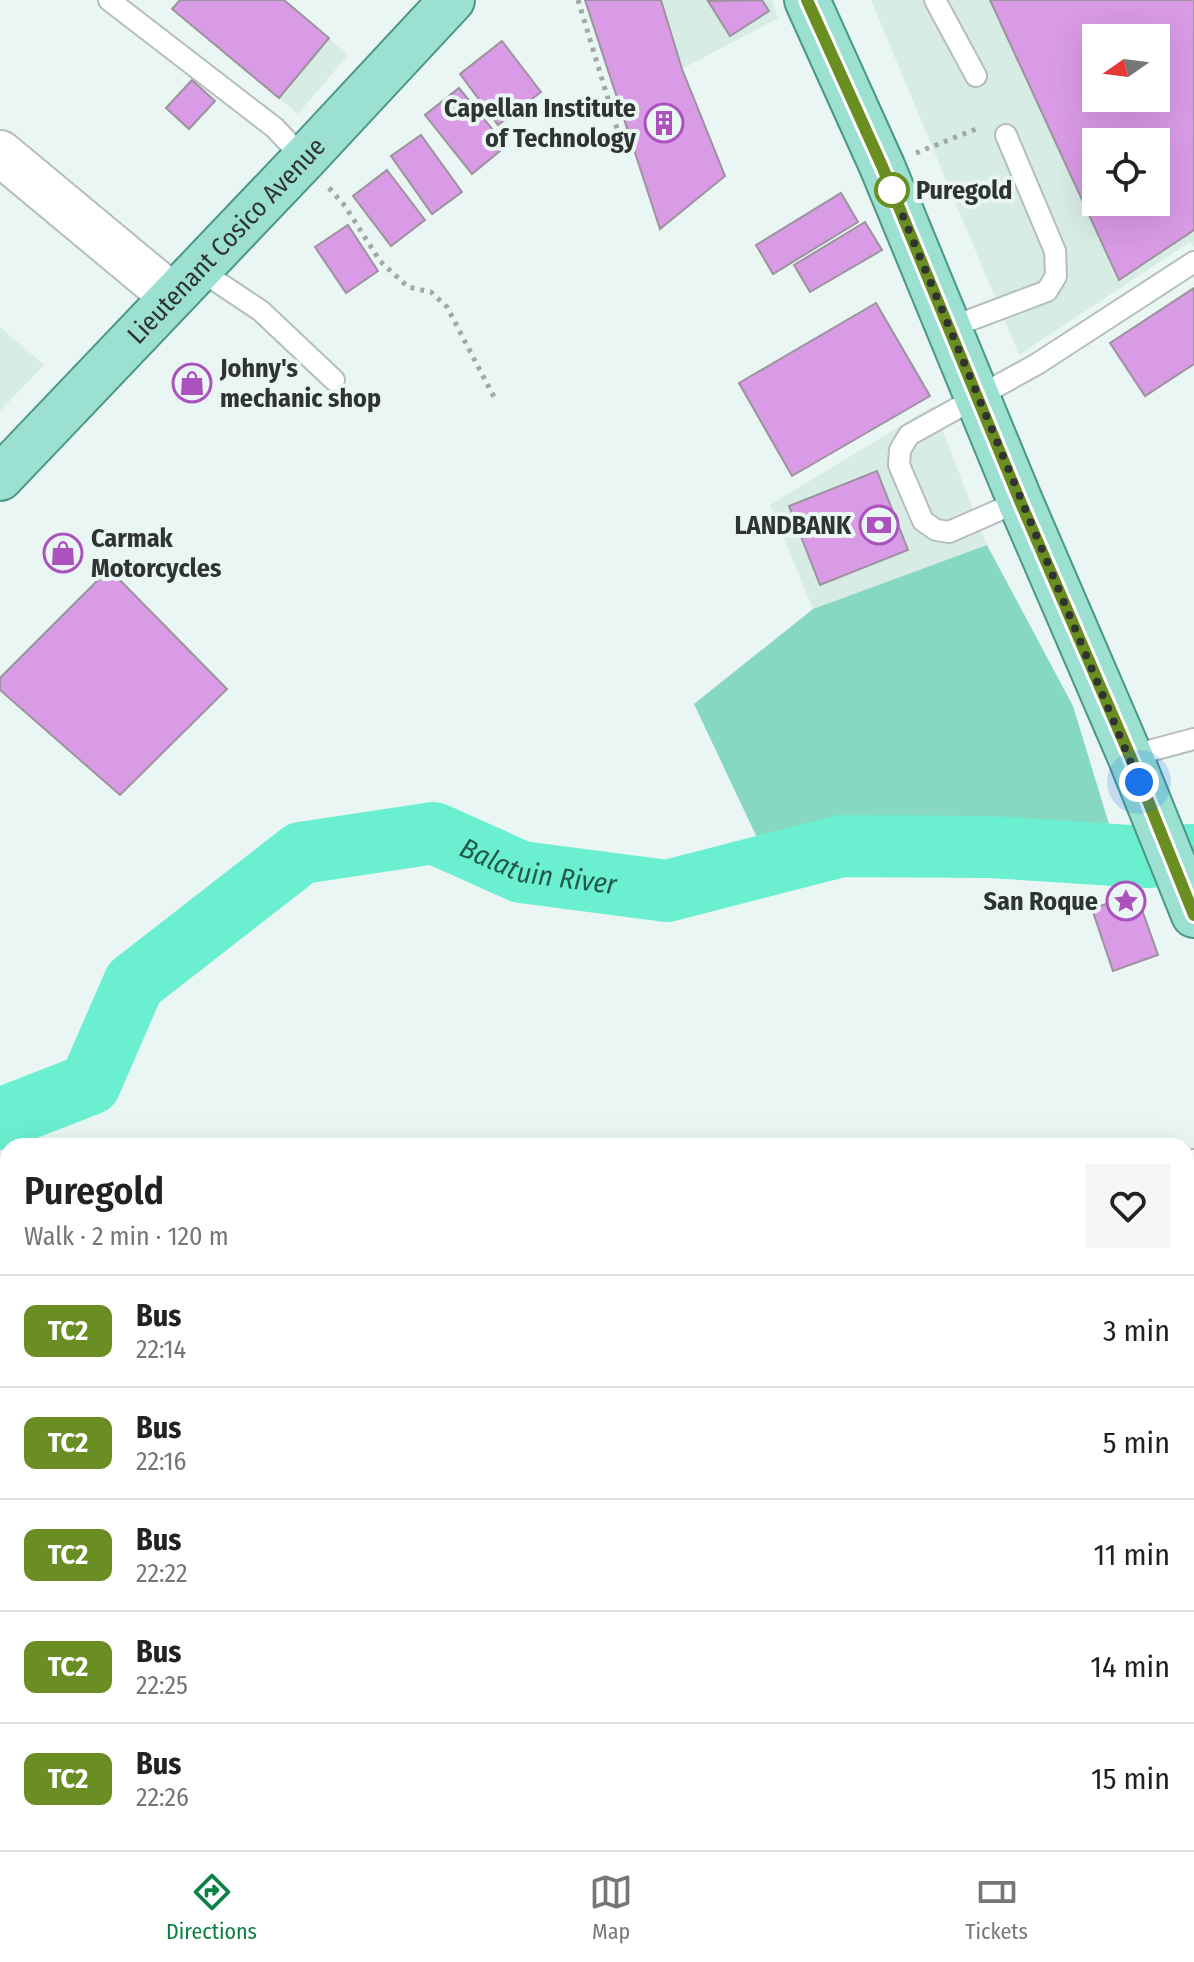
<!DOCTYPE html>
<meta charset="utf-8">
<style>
body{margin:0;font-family:"Fira Sans Condensed",sans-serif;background:#f6f6f6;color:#222;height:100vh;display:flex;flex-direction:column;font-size:30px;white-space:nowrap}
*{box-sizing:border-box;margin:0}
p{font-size:26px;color:#767676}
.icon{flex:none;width:44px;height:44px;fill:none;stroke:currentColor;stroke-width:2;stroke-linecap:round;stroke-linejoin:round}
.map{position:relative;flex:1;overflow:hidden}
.details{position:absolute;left:0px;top:1138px;width:1194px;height:712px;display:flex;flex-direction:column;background:#fff;border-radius:24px 24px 0 0;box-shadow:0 8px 32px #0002}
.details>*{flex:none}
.badge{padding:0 16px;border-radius:12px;font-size:28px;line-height:52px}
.needle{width:52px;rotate:256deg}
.fabs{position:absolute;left:1082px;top:24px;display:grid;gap:16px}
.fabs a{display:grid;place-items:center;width:88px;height:88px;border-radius:0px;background:#fff;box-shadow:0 8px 32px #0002;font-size:40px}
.you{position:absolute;width:40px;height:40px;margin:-20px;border:6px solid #fff;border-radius:50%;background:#1a73e8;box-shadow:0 0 0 12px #1a73e833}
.map>.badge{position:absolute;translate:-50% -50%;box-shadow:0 0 0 4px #fff}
.round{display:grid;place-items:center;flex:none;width:84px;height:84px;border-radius:0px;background:#f6f6f6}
.summary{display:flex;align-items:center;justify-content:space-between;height:136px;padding:0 24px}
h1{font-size:38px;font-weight:600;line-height:60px}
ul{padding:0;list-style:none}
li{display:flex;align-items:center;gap:24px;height:112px;padding:0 24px;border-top:2px solid #e0e0e0}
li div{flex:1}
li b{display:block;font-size:30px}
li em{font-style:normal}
li .badge{min-width:88px;font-weight:700;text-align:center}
.dock{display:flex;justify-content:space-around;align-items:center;height:112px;border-top:2px solid #e0e0e0;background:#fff;font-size:22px;color:#767676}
.dock a{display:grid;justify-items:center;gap:4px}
.dock .selected{color:#0b8043}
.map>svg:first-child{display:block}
.built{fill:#d8ece6;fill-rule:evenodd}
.green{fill:#86d8c3}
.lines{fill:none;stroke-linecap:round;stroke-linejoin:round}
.river{stroke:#6befd1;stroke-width:62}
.building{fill:#d99ae6;stroke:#9b949c;stroke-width:2;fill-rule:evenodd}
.service-casing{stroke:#b4bfbc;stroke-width:24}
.tertiary-casing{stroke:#b4bfbc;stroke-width:48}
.primary-casing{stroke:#4a9785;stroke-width:48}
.path{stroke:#a0a9a6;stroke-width:5;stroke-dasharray:4 6;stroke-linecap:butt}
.service{stroke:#fff;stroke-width:20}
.tertiary{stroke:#fff;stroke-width:44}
.primary{stroke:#9be0d1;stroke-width:44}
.line-casing{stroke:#fff;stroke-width:18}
.line{stroke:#6b8e23;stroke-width:12}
.walk{stroke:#2f3432;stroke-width:8;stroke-dasharray:0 14.4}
.stop-dot{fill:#fff;stroke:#6b8e23;stroke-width:4}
.labels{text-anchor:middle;stroke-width:8;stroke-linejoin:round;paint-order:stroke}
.poi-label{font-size:26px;font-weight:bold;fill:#2f3432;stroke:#eaf6f3;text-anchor:end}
.stop-label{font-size:26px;font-weight:bold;fill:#2f3432;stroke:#eaf6f3;text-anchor:start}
.street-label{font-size:26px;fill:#2f3432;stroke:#eaf6f3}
.water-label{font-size:28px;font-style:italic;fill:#22594d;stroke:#eaf6f3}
</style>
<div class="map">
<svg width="1194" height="1850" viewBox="0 0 1194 1850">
<rect width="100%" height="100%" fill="#eaf6f3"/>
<path class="built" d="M 180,0 L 284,0 L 348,55 L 298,114 L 172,9 Z
M 661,0 L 772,0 L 778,18 L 682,69 Z
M 871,0 L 1194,0 L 1194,247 L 1190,242 L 1019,355 ZM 1096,38 L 1156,38 L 1156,98 L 1096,98 ZM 1096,142 L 1156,142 L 1156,202 L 1096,202 Z
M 0,327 L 44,365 L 0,411 Z
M 933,406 L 987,545 L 813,609 L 770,505 Z
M 1194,1601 L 1194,1850 L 310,1850 L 304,1842 L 1186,1842 L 1186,1605 Z"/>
<path class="green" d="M 987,545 L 1073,706 L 1112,834 L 910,836 L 760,844 L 694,704 L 813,609 Z"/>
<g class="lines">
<path class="river" id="s1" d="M 0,1119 L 90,1084 L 134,983 L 301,853 L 434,833 L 521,872 L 667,891 L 842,846 L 990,847 L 1145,857 L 1194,855"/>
</g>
<path class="building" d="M 180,0 L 284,0 L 329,38 L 279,98 L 172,9 Z
M 585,0 L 661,0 L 682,69 L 725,176 L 660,229 Z
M 762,0 L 769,11 L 730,36 L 708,1 Z
M 990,0 L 1194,0 L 1194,230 L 1119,280 ZM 1096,38 L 1156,38 L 1156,98 L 1096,98 ZM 1096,142 L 1156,142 L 1156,202 L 1096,202 Z
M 502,41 L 541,92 L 498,125 L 460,74 Z
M 192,80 L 215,101 L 189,129 L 166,108 Z
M 459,88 L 506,146 L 472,174 L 425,115 Z
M 421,135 L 462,192 L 432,214 L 391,156 Z
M 387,170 L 425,220 L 391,246 L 353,196 Z
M 841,193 L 858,222 L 773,274 L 756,245 Z
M 865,222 L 882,250 L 810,292 L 794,265 Z
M 348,225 L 378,271 L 346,293 L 315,247 Z
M 1194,288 L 1194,364 L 1145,396 L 1110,343 Z
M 876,303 L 930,396 L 792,476 L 739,383 Z
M 877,471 L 908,550 L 820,585 L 789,506 Z
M 109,569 L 227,689 L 120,795 L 0,690 L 0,678 Z
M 1136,893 L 1158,955 L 1113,971 L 1092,909 Z
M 1194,1815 L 1194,1850 L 1182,1850 L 1177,1842 L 1186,1842 L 1186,1819 Z
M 583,1842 L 660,1842 L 665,1850 L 569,1850 Z"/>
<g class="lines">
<g class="service-casing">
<path id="service" d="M 109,0 L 275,128 L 304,159
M 935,0 L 976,76
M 198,269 L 261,311 L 334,380
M 949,328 L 1047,291 L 1056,276 L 1055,251 L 1006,135
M 1020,501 L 949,532 L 936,530 L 923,521 L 899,465 L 900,450 L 909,435 L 1037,364 L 1194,262
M 1130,756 L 1194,739
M 1186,1162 L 1194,1160
M 1186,1342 L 1194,1338
M 1186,1629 L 1194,1625
M 684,1842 L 688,1850
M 728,1842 L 733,1850
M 800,1850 L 804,1842"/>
</g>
<g class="tertiary-casing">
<path id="tertiary" d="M 0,153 L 172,296"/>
</g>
<g class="primary-casing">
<g id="primary">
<path d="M 807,0 L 882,166 L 1020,501 L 1130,756 L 1194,915"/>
<path id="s2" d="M 0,478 L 304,159 L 452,0"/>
</g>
</g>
<path class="path" d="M 578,0 L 625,155
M 916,153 L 981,127
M 329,188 L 345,206 L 380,261 L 408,287 L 431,292 L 447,307 L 494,397"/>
<use href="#service" class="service"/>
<use href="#tertiary" class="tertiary"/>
<use href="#primary" class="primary"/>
</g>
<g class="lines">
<g class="line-casing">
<path id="line" d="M 807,0 L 882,166 L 1020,501 L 1130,756 L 1194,915"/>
</g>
<use href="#line" class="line"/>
<path class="walk" d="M 892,190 L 1139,782"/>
</g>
<defs>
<g id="building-ring" transform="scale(2)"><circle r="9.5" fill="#eaf6f3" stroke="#ac52be" stroke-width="1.5"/><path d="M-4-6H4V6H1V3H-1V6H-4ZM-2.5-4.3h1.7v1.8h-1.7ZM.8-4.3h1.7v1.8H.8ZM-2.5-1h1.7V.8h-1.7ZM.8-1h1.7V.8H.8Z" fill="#ac52be"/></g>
<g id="shop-ring" transform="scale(2)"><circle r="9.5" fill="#eaf6f3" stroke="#ac52be" stroke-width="1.5"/><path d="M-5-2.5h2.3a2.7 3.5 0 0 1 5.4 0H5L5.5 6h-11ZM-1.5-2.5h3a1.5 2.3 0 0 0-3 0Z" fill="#ac52be"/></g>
<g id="bank-ring" transform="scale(2)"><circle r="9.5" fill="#eaf6f3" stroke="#ac52be" stroke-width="1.5"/><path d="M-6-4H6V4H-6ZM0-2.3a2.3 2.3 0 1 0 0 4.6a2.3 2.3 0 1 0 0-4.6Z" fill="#ac52be"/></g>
<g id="sight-ring" transform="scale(2)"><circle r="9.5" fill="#eaf6f3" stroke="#ac52be" stroke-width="1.5"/><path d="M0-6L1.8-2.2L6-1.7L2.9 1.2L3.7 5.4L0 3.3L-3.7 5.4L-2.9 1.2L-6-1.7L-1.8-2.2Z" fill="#ac52be"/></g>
</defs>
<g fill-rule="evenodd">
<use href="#building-ring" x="664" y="123"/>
<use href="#shop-ring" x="192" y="383"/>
<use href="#bank-ring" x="879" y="525"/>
<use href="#shop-ring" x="63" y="553"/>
<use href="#sight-ring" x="1126" y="901"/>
</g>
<circle class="stop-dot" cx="892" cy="190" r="16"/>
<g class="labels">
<g class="poi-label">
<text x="636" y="117">Capellan Institute<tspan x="636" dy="30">of Technology</tspan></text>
<text x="220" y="377" text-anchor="start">Johny's<tspan x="220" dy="30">mechanic shop</tspan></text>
<text x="851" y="534">LANDBANK</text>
<text x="91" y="547" text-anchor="start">Carmak<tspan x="91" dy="30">Motorcycles</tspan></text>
<text x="1098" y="910">San Roque</text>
</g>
<g class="stop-label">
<text x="916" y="199">Puregold</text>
</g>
<g class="street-label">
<text dy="9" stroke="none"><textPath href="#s2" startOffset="328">Lieutenant Cosico Avenue</textPath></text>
</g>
<g class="water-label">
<text dy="10" stroke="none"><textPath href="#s1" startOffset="664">Balatuin River</textPath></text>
</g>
</g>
</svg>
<div class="fabs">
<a><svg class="needle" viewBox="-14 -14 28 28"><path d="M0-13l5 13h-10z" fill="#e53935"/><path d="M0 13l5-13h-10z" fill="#767676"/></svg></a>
<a><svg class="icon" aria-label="locate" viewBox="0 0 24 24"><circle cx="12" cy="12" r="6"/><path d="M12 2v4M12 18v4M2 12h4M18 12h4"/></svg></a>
</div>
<div class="you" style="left:1139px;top:782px"></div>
<section class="details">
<div class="summary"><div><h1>Puregold</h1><p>Walk · 2 min · 120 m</p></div><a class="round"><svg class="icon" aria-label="heart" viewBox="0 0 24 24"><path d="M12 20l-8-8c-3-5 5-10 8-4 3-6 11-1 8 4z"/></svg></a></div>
<ul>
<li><span class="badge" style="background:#6b8e23;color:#fff">TC2</span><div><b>Bus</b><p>22:14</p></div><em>3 min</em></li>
<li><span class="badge" style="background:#6b8e23;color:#fff">TC2</span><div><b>Bus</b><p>22:16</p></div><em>5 min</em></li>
<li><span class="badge" style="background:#6b8e23;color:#fff">TC2</span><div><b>Bus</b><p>22:22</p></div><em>11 min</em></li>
<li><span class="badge" style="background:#6b8e23;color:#fff">TC2</span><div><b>Bus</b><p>22:25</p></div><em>14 min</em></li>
<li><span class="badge" style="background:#6b8e23;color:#fff">TC2</span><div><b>Bus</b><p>22:26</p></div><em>15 min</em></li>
</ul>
</section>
</div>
<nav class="dock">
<a class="selected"><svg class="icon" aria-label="directions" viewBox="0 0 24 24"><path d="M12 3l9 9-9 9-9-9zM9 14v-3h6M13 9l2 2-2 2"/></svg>Directions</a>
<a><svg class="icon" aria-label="map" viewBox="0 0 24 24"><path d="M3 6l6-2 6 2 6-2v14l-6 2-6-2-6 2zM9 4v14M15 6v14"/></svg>Map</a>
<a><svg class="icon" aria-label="tickets" viewBox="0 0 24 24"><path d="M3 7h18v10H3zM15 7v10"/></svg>Tickets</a>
</nav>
